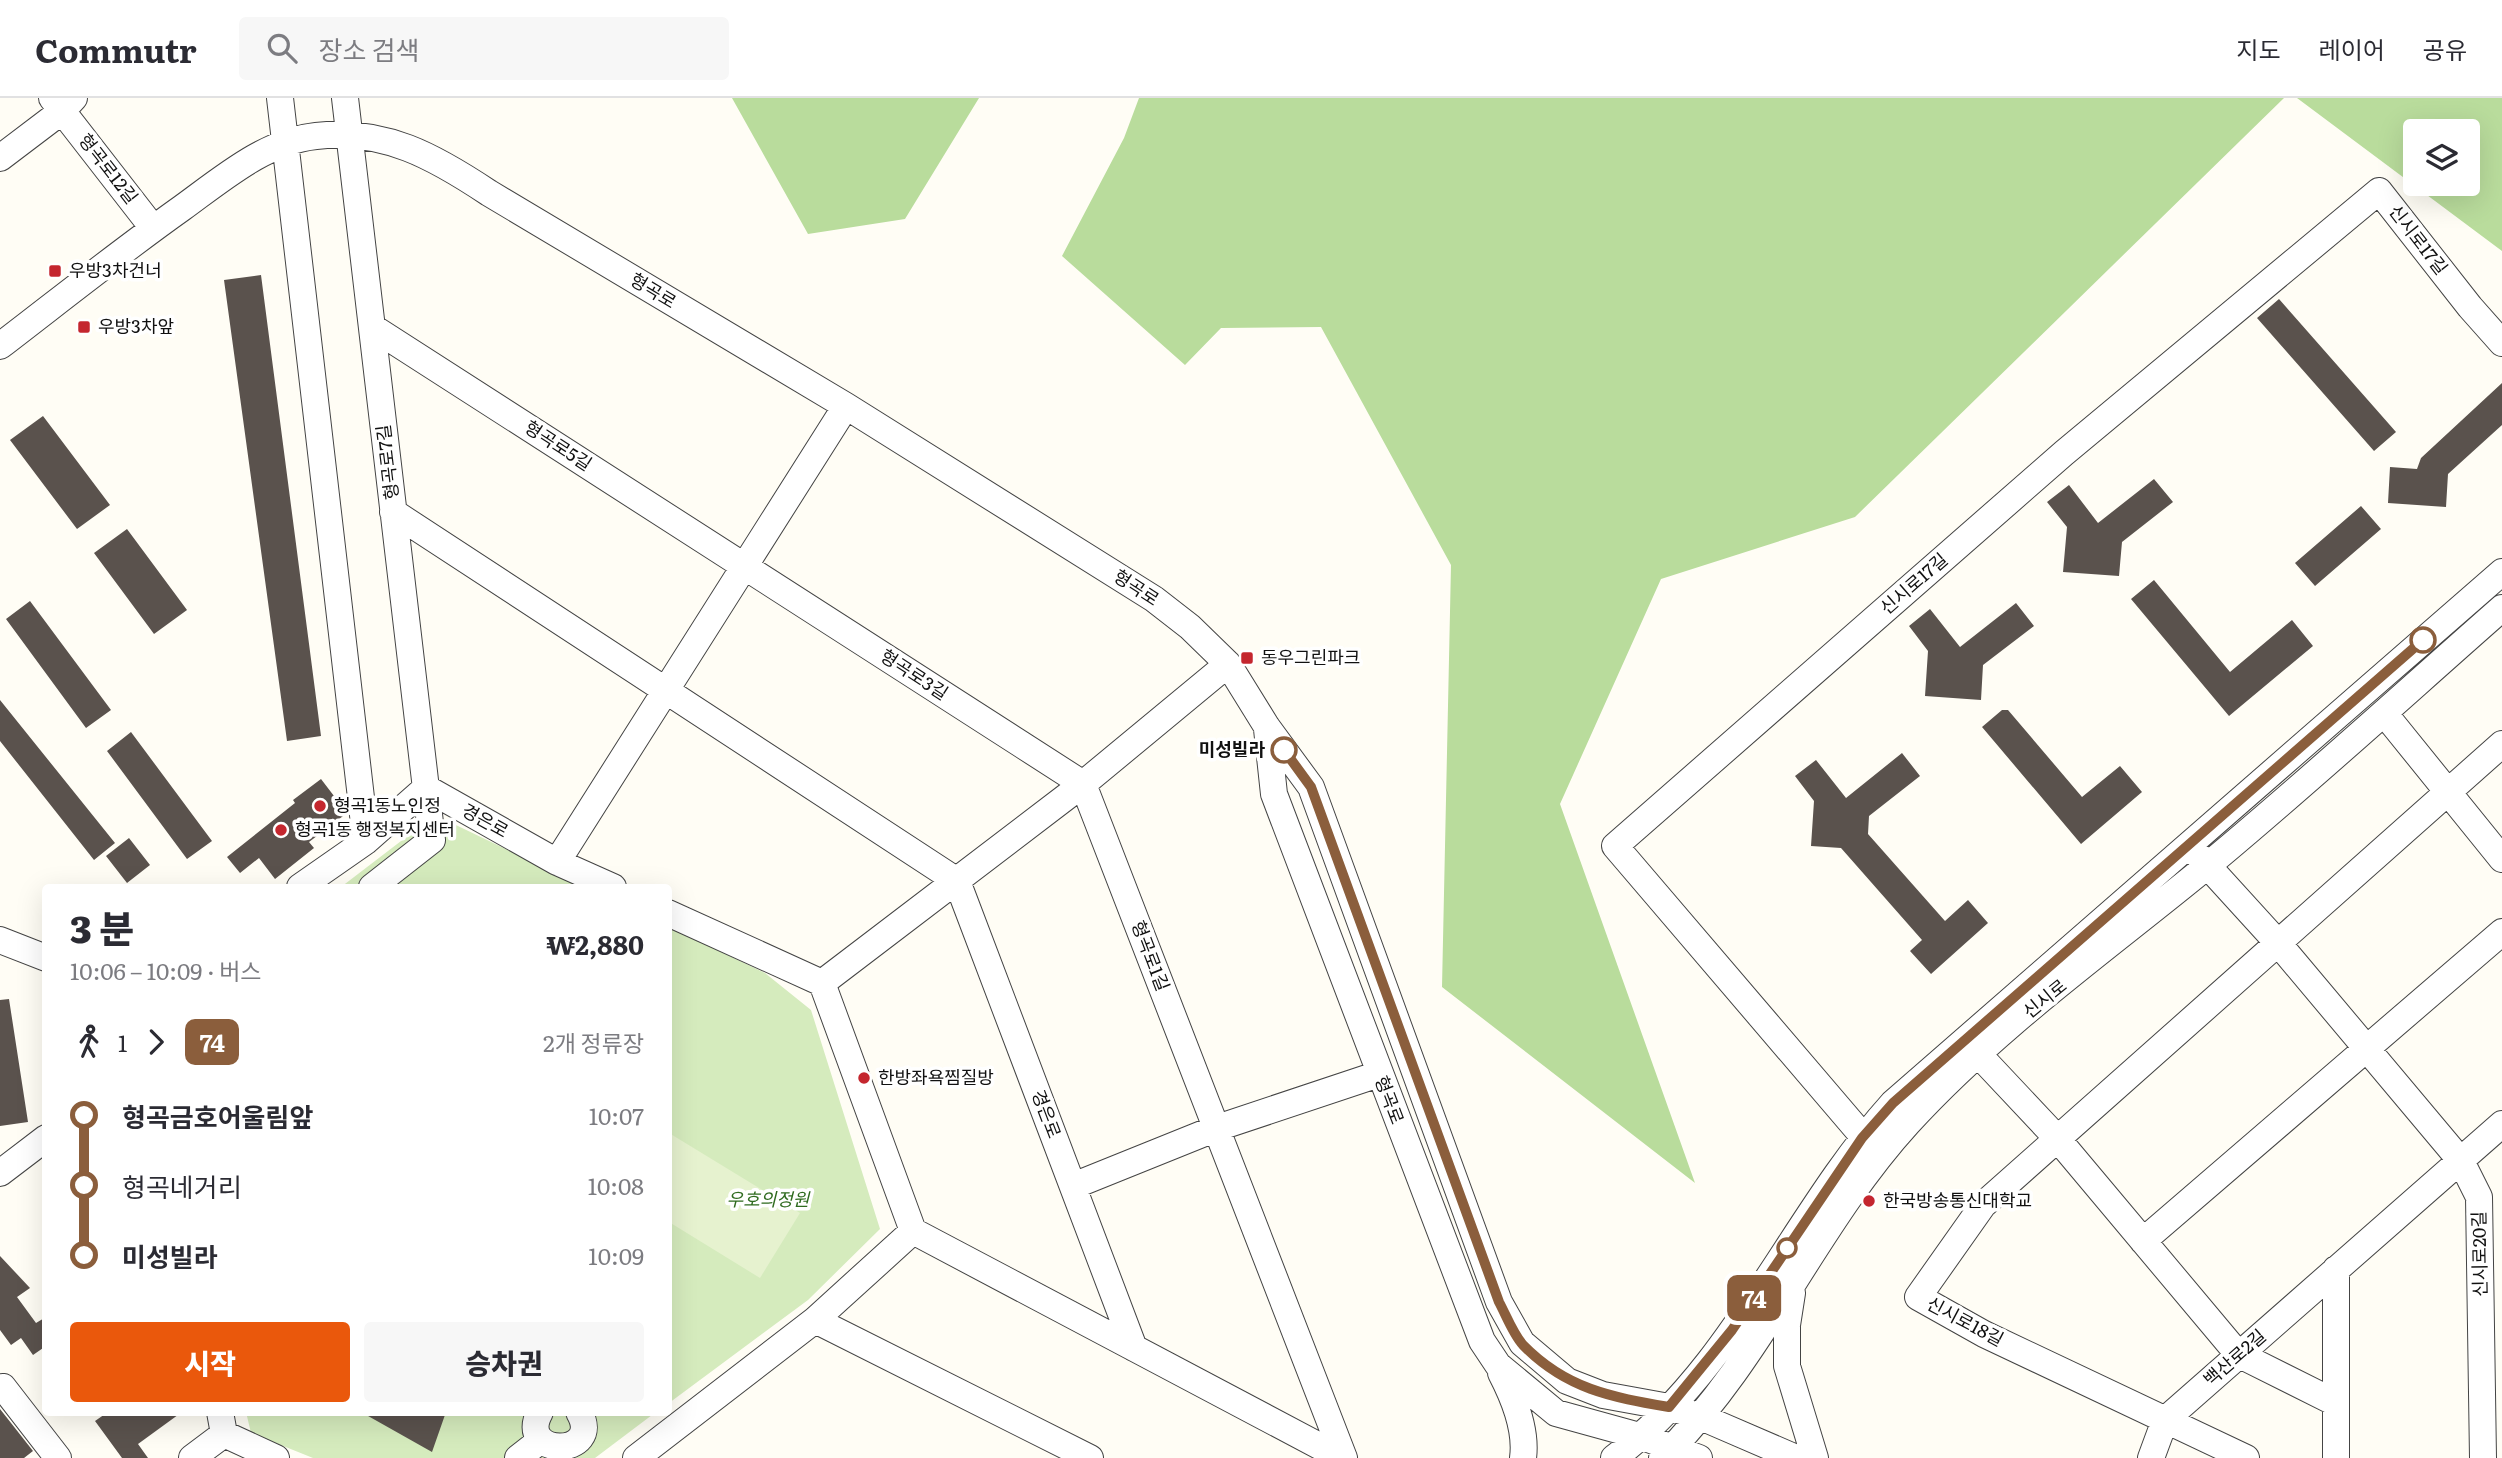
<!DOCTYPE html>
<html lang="ko">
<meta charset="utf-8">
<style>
body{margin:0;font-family:Literata,"Noto Sans KR",serif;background:#f7f7f7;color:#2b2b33;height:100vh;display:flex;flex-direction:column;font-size:26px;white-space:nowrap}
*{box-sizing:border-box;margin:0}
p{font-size:23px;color:#7c7c81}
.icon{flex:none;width:38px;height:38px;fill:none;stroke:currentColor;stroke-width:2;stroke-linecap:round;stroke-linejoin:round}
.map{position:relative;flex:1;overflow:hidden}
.sheet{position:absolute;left:42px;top:786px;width:630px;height:532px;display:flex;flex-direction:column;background:#fff;border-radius:7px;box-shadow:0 7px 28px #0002}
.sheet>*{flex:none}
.badge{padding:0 14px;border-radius:10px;font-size:24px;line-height:46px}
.controls{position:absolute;left:2403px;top:21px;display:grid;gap:14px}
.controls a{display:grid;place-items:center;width:77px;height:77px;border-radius:7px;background:#fff;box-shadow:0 7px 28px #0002;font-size:35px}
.map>.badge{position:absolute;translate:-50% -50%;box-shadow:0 0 0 4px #fff}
.legs{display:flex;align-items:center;gap:10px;height:77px;padding:0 28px;font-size:23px}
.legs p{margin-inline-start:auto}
.summary{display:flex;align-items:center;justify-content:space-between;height:119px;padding:0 28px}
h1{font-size:38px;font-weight:800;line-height:52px}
.button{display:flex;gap:14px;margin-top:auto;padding:14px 28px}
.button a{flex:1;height:80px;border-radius:7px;background:#ea580c;color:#fff;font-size:28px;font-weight:800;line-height:80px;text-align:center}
.button a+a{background:#f7f7f7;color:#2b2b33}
ul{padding:0 28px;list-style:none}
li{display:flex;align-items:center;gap:24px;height:70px;font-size:26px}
li i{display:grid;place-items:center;width:10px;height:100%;margin:0 9px;background:currentColor}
li i::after{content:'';width:18px;height:18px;margin:-9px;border:5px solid;border-radius:50%;background:#fff}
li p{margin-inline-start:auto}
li:first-child i{background:linear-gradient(#0000 50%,currentColor 0)}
li:last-child i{background:linear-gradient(currentColor 50%,#0000 0)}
header{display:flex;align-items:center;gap:42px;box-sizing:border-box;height:98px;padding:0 35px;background:#fff;border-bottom:2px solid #e1e1e2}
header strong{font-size:33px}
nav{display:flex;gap:38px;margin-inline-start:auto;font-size:24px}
.search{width:490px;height:63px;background:#f7f7f7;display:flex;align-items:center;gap:18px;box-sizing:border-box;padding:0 24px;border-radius:7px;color:#7c7c81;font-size:26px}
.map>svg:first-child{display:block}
.green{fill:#d5ebbd}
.forest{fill:#b9dc9c;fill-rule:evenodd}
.pitch{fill:#e6f2cf}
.building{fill:#5a524d}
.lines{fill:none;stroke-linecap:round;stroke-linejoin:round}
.minor-casing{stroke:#444;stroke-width:28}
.minor{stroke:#fff;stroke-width:26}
.line-1-casing{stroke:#fff;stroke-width:16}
.line-1{stroke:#8b5e3c;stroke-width:10}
.poi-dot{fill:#c4262e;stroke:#fff;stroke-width:2.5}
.stop-1-dot{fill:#fff;stroke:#8b5e3c;stroke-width:3.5}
.labels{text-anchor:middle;stroke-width:7;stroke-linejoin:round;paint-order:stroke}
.street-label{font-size:18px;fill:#111;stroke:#fff}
.poi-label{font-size:18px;fill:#111;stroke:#fff;text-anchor:start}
.stop-label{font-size:18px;font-weight:bold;fill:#111;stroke:#fff;text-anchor:end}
.park-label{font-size:18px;font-style:italic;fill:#2f6b1f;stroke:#fff}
</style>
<header>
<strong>Commutr</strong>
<div class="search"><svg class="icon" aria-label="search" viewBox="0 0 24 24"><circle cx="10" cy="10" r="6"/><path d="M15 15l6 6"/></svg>장소 검색</div>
<nav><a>지도</a><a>레이어</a><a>공유</a></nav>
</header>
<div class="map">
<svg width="2502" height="1360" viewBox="0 0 2502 1360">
<rect width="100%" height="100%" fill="#fffdf5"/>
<path class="green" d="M 435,717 L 585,789 L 341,789 Z
M 669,829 L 765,875 L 811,912 L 880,1131 L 808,1202 L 669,1305 Z
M 246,1314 L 656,1314 L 595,1360 L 313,1360 L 251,1335 Z"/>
<path class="forest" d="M 732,0 L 979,0 L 905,121 L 808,136 Z
M 1139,0 L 2284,0 L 1855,419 L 1661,481 L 1560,706 L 1695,1085 L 1442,889 L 1451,467 L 1321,229 L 1221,230 L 1185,267 L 1062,158 L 1124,40 Z
M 2297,0 L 2502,0 L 2502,153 ZM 2468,33 L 2468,86 L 2415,86 L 2415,33 Z"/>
<path class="pitch" d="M 669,1035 L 800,1115 L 760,1180 L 669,1124 Z"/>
<path class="building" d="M 261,177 L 321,638 L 287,643 L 224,182 Z
M 2279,201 L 2396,334 L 2374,353 L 2257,220 Z
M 2502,285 L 2502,327 L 2448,376 L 2446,409 L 2388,405 L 2390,369 L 2417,371 L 2421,360 Z
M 43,318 L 110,407 L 77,431 L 10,342 Z
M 2154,381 L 2173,404 L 2122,444 L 2119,478 L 2063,474 L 2067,429 L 2047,404 L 2069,387 L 2098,425 Z
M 2361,408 L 2381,431 L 2315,488 L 2295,465 Z
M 127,431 L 187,512 L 154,536 L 94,455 Z
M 2154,482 L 2230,574 L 2292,522 L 2313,548 L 2229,618 L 2131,501 Z
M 30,503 L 111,612 L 86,630 L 6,521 Z
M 2016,505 L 2034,528 L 1983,567 L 1981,602 L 1925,598 L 1928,553 L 1909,528 L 1930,511 L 1960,549 Z
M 0,602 L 115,745 L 94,762 L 0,643 Z
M 2002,612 L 2008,612 L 2082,699 L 2120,668 L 2142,694 L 2081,746 L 1982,629 Z
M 131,634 L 212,743 L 187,761 L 107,653 Z
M 1902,655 L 1920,678 L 1869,718 L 1868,736 L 1945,823 L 1968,802 L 1988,825 L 1931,876 L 1910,853 L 1922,842 L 1841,750 L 1811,748 L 1814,703 L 1795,678 L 1816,662 L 1846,700 Z
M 321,681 L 347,715 L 309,744 L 314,750 L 275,781 L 259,760 L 240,775 L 227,759 L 295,705 L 293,702 Z
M 129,740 L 150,767 L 127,785 L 106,758 Z
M 9,901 L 28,1024 L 0,1028 L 0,902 Z
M 0,1158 L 30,1190 L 17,1199 L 36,1225 L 46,1219 L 46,1248 L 33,1257 L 21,1240 L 11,1247 L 0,1232 Z
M 0,1311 L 33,1353 L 24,1360 L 0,1360 Z
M 108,1314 L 182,1314 L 138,1346 L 148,1360 L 122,1360 L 95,1323 Z
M 361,1314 L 446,1314 L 432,1354 Z"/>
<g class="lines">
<g class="minor-casing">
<path id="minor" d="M 52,0 L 153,130
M 280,0 L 366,743
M 345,0 L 432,742 L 372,789
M 0,60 L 62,13 L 74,0
M 372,229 L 1083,686 L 1344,1360
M 0,248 C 60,202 120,154 182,110 C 222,81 266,43 316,38 C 384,30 435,59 489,95 L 846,308 L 1154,501 L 1190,529 L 1228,566 L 1267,629 L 1311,689 L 1499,1204 L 1522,1245 L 1567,1283 L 1603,1297 L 1669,1309 L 1701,1319 L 1796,1360
M 393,414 L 957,783 L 1134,1250
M 2384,615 L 2502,761
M 1267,631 L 1274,696 L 1482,1243 L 1498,1267 L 1556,1315 L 1643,1339 L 1699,1360
M 426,690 L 557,764 L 613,789
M 2196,755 L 2278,845 L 2461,1063 L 2479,1099 L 2483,1360
M 557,764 L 846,308
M 300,789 L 366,743 L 426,690
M 0,842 L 46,860
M 822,885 L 1083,686 L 1228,566
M 1978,956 L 2056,1039 L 2238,1256 L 2336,1305
M 1879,1057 L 1615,748 L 2064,355 L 2379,93 L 2470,209 L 2502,245
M 0,1075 L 46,1040
M 1073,1088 L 1217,1030 L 1379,976
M 913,1133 L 1342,1360
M 2143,1143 L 2502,834
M 2336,1171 L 2336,1360
M 1792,1195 L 1787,1227 L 1787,1268 L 1815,1360
M 815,1222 L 1090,1360
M 1501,1275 C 1514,1300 1527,1331 1523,1360
M 3,1289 L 58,1360
M 220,1314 L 224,1336 L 276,1360
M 540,1314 C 515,1360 605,1360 579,1314
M 192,1360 L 224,1336
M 518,1360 L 541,1342
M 636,1360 L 815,1222 L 913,1133 L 822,885 L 668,815
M 1614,1360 C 1736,1268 1793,1116 1893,1005 L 2502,474
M 1662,1360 C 1762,1262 1814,1128 1908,1025 C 1995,930 2102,854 2201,773 C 2304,688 2402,598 2502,510
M 2151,1360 L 2165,1322 L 2502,1026
M 2246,1360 L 1984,1236 L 1918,1199 L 1983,1107 L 2502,646"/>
</g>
<use href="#minor" class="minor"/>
</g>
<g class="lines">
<g class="line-1-casing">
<path id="line-1" d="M 1284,652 L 1311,689 L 1499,1204 C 1506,1217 1513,1236 1523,1247 C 1566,1291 1611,1299 1669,1309 L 1732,1232 L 1862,1040 L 1893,1005 L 2423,542"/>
</g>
<use href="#line-1" class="line-1"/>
</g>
<g class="poi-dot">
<rect x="48" y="166" width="14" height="14" rx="3.5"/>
<rect x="77" y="222" width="14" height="14" rx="3.5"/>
<rect x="1240" y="553" width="14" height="14" rx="3.5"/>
<circle cx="320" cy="708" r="7"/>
<circle cx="281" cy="732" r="7"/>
<circle cx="864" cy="980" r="7"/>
<circle cx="1869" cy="1103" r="7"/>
</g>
<g class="stop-1-dot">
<circle cx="2423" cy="542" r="12"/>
<circle cx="1284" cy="652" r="12"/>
<circle cx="1787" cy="1150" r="9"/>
</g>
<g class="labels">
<g class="street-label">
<text transform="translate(108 71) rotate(52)" y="6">형곡로12길</text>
<text transform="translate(2418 142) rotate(52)" y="6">신시로17길</text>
<text transform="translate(653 193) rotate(31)" y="6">형곡로</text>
<text transform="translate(558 348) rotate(33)" y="6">형곡로5길</text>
<text transform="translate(388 364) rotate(-97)" y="6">형곡로7길</text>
<text transform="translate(1914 486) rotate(-41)" y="6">신시로17길</text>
<text transform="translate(1136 490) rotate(33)" y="6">형곡로</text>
<text transform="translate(914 577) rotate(33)" y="6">형곡로3길</text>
<text transform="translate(485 723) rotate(29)" y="6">경은로</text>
<text transform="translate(1150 858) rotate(69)" y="6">형곡로1길</text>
<text transform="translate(2045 901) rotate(-39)" y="6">신시로</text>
<text transform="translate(1389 1002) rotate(69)" y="6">형곡로</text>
<text transform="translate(1046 1016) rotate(69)" y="6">경은로</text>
<text transform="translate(2480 1156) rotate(-91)" y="6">신시로20길</text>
<text transform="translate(1965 1224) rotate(28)" y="6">신시로18길</text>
<text transform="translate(2235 1260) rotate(-41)" y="6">백산로2길</text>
</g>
<g class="poi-label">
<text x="69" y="179">우방3차건너</text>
<text x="98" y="235">우방3차앞</text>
<text x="1261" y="566">동우그린파크</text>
<text x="334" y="714">형곡1동노인정</text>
<text x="295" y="738">형곡1동 행정복지센터</text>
<text x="878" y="986">한방좌욕찜질방</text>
<text x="1883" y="1109">한국방송통신대학교</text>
</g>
<g class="stop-label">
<text x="1265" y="658">미성빌라</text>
</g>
<g class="park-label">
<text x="768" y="1108">우호의정원</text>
</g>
</g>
</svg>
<div class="controls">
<a><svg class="icon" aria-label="layers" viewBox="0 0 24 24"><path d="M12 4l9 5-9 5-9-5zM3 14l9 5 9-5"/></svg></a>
</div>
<b class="badge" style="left:1754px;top:1200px;background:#8b5e3c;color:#fff">74</b>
<section class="sheet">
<div class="summary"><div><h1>3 분</h1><p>10:06 – 10:09 · 버스</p></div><b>₩2,880</b></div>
<div class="legs"><svg class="icon" aria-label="walk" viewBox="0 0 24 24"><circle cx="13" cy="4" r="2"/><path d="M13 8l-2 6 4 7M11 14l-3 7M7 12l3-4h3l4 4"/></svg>1<svg class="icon" aria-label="forward" viewBox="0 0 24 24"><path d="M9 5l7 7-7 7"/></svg><b class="badge" style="background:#8b5e3c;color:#fff">74</b><p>2개 정류장</p></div>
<ul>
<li><i style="color:#8b5e3c"></i><b>형곡금호어울림앞</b><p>10:07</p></li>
<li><i style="color:#8b5e3c"></i><span>형곡네거리</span><p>10:08</p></li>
<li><i style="color:#8b5e3c"></i><b>미성빌라</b><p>10:09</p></li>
</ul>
<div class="button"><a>시작</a><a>승차권</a></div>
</section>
</div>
